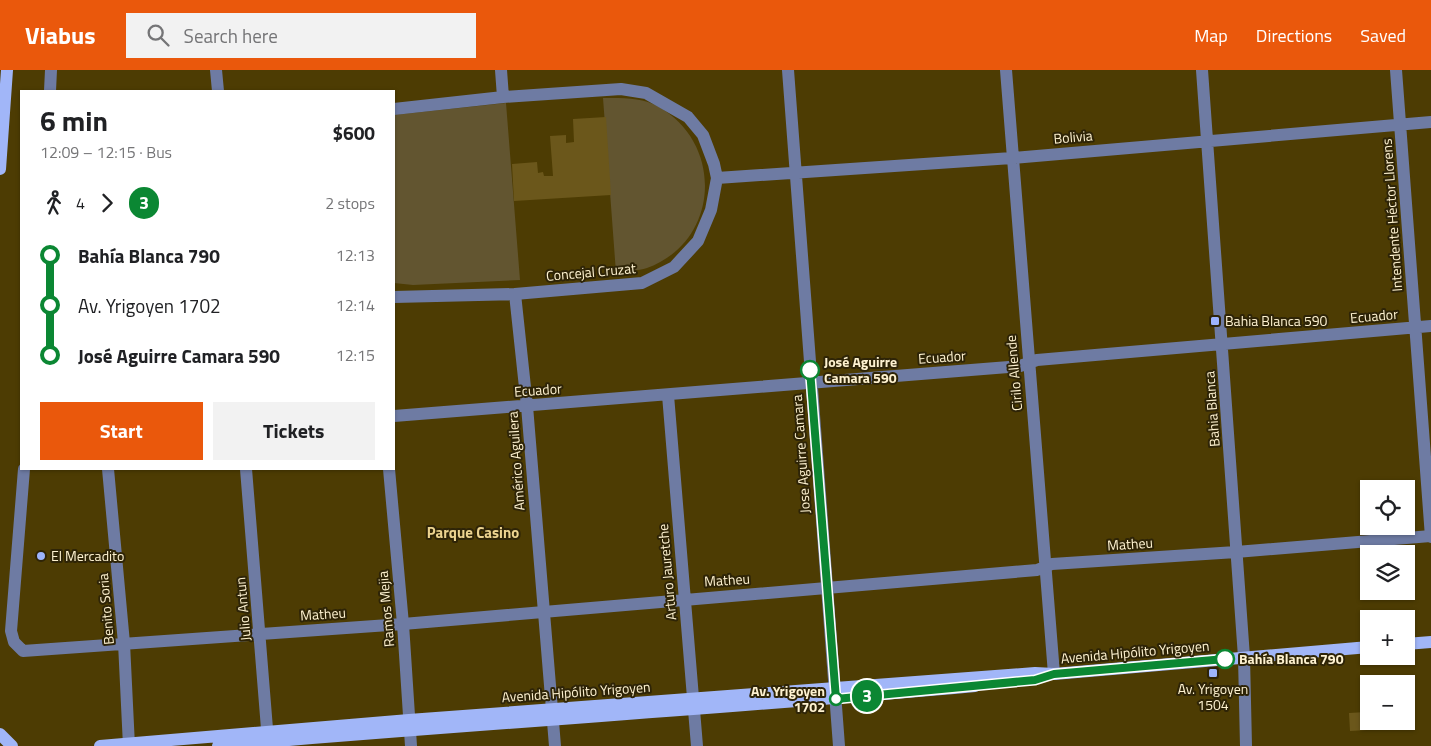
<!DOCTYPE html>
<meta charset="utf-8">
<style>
body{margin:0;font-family:"Titillium Web",sans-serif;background:#f2f2f2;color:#202124;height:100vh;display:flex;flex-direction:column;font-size:19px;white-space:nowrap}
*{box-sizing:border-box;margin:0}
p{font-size:16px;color:#757577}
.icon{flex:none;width:28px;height:28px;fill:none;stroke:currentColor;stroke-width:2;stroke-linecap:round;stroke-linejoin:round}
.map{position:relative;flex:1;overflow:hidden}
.drawer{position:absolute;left:20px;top:20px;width:375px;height:380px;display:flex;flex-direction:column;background:#fff;border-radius:0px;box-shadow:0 1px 4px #0004}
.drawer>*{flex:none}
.badge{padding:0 10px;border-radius:16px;font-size:18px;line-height:32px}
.controls{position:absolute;left:1360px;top:410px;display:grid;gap:10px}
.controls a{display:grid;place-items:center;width:55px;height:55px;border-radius:0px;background:#fff;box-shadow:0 1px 4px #0004;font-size:25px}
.map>.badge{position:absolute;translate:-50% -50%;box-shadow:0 0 0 2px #fff}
.legs{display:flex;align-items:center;gap:8px;height:55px;padding:0 20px;font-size:16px}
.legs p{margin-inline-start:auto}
.head{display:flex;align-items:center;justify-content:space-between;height:85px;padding:0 20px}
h1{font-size:28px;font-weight:700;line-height:38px}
.action{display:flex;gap:10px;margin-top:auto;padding:10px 20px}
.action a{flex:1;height:58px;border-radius:0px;background:#ea580c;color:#fff;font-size:20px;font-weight:700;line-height:58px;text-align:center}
.action a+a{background:#f2f2f2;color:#202124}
ul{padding:0 20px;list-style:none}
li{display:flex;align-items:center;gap:18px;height:50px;font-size:19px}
li i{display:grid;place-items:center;width:8px;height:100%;margin:0 6px;background:currentColor}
li i::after{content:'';width:12px;height:12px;margin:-6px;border:4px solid;border-radius:50%;background:#fff}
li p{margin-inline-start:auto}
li:first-child i{background:linear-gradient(#0000 50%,currentColor 0)}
li:last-child i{background:linear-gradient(currentColor 50%,#0000 0)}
header{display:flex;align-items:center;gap:30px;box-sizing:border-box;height:70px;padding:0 25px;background:#ea580c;color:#fff}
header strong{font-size:24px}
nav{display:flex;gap:28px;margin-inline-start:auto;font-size:18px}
.search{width:350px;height:45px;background:#f2f2f2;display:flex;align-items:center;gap:12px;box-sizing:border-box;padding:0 18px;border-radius:0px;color:#757577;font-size:19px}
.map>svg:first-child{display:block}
.green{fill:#625530}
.building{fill:#6b571b}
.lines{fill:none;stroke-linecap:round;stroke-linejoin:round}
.minor{stroke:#6e7ba3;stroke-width:12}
.major{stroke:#a1b6f8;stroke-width:12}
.line-1-casing{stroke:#fff;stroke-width:11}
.line-1{stroke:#0b8733;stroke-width:8}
.poi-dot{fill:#9db4fd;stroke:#2e2407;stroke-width:2}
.stop-1-dot{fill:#fff;stroke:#0b8733;stroke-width:2.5}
.labels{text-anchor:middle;stroke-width:4;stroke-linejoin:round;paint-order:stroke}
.street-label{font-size:14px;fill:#fef2d0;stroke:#2e2407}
.poi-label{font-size:14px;fill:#fef2d0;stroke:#2e2407;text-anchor:start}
.stop-label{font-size:14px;font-weight:bold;fill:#fef2d0;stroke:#2e2407;text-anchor:start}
.neighbourhood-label{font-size:15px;font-weight:bold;fill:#ecd38f;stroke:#2e2407}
</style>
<header>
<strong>Viabus</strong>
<div class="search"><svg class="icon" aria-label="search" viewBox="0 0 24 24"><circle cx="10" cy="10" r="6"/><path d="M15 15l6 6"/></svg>Search here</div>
<nav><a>Map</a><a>Directions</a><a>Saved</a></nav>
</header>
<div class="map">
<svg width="1431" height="676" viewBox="0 0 1431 676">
<rect width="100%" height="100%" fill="#4d3c03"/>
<path class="green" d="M 603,28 C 622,28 642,27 659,37 C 725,75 719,172 647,198 C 638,201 626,201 616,203 Z
M 506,33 L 520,210 L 413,215 L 394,213 L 394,45 Z"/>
<path class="building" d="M 606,47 L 611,125 L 514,131 L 512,94 L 537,92 L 538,103 L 543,102 L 544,106 L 553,106 L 550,66 L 566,65 L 566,73 L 574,72 L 573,49 Z
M 1366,642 L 1367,660 L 1350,661 L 1349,643 Z"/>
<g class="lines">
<path class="minor" d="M 216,0 L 218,21
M 501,0 L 503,27
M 788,0 L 839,676
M 1006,0 L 1054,604
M 1202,0 L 1244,587 L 1246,676
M 1396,0 L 1431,467
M 50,21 L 51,0
M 394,39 L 503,27 L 621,19 L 646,23 L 688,47 L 703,65 L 714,94 L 717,108 L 711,140 L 698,171 L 674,197 L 642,213 L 515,224 L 394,227
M 717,108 L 1012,88 L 1431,52
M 515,224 L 527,336 L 555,676
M 668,325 L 697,676
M 394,346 L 1020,296 L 1037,290 L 1431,256
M 24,399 L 11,561 L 14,572 L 23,581 L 403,554 L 1037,500 L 1052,494 L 1236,482 L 1431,466
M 108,399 L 124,573 L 129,676
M 246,399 L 268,671
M 389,399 L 403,554 L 411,676"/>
<path class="major" d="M 0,99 L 7,0
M 1406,574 L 1431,572
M 0,664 L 12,676
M 100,676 L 409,650 L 1035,603 L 1054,604 L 1369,577
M 218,676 C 470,654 723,639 975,616"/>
</g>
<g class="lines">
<g class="line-1-casing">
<path id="line-1" d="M 810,300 L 836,629 L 1035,610 L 1054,604 L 1225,589"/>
</g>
<use href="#line-1" class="line-1"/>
</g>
<g class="poi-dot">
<rect x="1210" y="246" width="10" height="10" rx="2.5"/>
<circle cx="41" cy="486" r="5"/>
<rect x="1208" y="598" width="10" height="10" rx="2.5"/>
</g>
<g class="stop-1-dot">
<circle cx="810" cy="300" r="9"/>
<circle cx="1225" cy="589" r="9"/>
<circle cx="836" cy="629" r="6"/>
</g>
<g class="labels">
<g class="street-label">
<text transform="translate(1073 67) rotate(-5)" y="5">Bolivia</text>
<text transform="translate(1392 145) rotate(-94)" y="5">Intendente Héctor Llorens</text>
<text transform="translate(591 202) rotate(-5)" y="5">Concejal Cruzat</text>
<text transform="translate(1374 246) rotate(-5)" y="5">Ecuador</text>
<text transform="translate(942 287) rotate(-4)" y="5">Ecuador</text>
<text transform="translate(1014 303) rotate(-95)" y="5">Cirilo Allende</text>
<text transform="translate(538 320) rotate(-4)" y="5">Ecuador</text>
<text transform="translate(1212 339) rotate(-94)" y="5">Bahia Blanca</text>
<text transform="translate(801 384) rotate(-94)" y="5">Jose Aguirre Camara</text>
<text transform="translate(516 391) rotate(-94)" y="5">Américo Aguilera</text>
<text transform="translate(1130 474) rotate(-4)" y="5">Matheu</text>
<text transform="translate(667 502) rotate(-95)" y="5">Arturo Jauretche</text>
<text transform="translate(727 510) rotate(-4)" y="5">Matheu</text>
<text transform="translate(106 539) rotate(-95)" y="5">Benito Soria</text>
<text transform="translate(243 539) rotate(-95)" y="5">Julio Antun</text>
<text transform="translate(386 539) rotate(-95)" y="5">Ramos Mejia</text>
<text transform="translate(323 544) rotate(-4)" y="5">Matheu</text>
<text transform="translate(1135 582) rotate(-5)" y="5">Avenida Hipólito Yrigoyen</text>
<text transform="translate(576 622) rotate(-4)" y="5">Avenida Hipólito Yrigoyen</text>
</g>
<g class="poi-label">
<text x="1225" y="256">Bahia Blanca 590</text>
<text x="51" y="491">El Mercadito</text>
<text x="1213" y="624" text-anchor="middle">Av. Yrigoyen<tspan x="1213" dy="16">1504</tspan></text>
</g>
<g class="stop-label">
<text x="824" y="297">José Aguirre<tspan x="824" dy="16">Camara 590</tspan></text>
<text x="1239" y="594">Bahía Blanca 790</text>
<text x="825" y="626" text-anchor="end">Av. Yrigoyen<tspan x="825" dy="16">1702</tspan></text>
</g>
<g class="neighbourhood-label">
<text x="473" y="468">Parque Casino</text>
</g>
</g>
</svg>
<div class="controls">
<a><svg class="icon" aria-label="locate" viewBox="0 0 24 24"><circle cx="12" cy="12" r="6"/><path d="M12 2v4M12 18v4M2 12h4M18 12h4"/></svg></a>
<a><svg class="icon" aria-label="layers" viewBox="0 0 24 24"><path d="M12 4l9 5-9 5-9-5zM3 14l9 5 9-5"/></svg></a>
<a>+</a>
<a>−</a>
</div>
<b class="badge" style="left:867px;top:626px;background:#0b8733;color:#fff">3</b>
<section class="drawer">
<div class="head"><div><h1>6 min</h1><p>12:09 – 12:15 · Bus</p></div><b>$600</b></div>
<div class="legs"><svg class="icon" aria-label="walk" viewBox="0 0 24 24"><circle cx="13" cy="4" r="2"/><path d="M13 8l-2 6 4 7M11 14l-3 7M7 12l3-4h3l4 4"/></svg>4<svg class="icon" aria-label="forward" viewBox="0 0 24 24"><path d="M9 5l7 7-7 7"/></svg><b class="badge" style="background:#0b8733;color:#fff">3</b><p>2 stops</p></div>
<ul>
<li><i style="color:#0b8733"></i><b>Bahía Blanca 790</b><p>12:13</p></li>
<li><i style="color:#0b8733"></i><span>Av. Yrigoyen 1702</span><p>12:14</p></li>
<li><i style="color:#0b8733"></i><b>José Aguirre Camara 590</b><p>12:15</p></li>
</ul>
<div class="action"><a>Start</a><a>Tickets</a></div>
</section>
</div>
